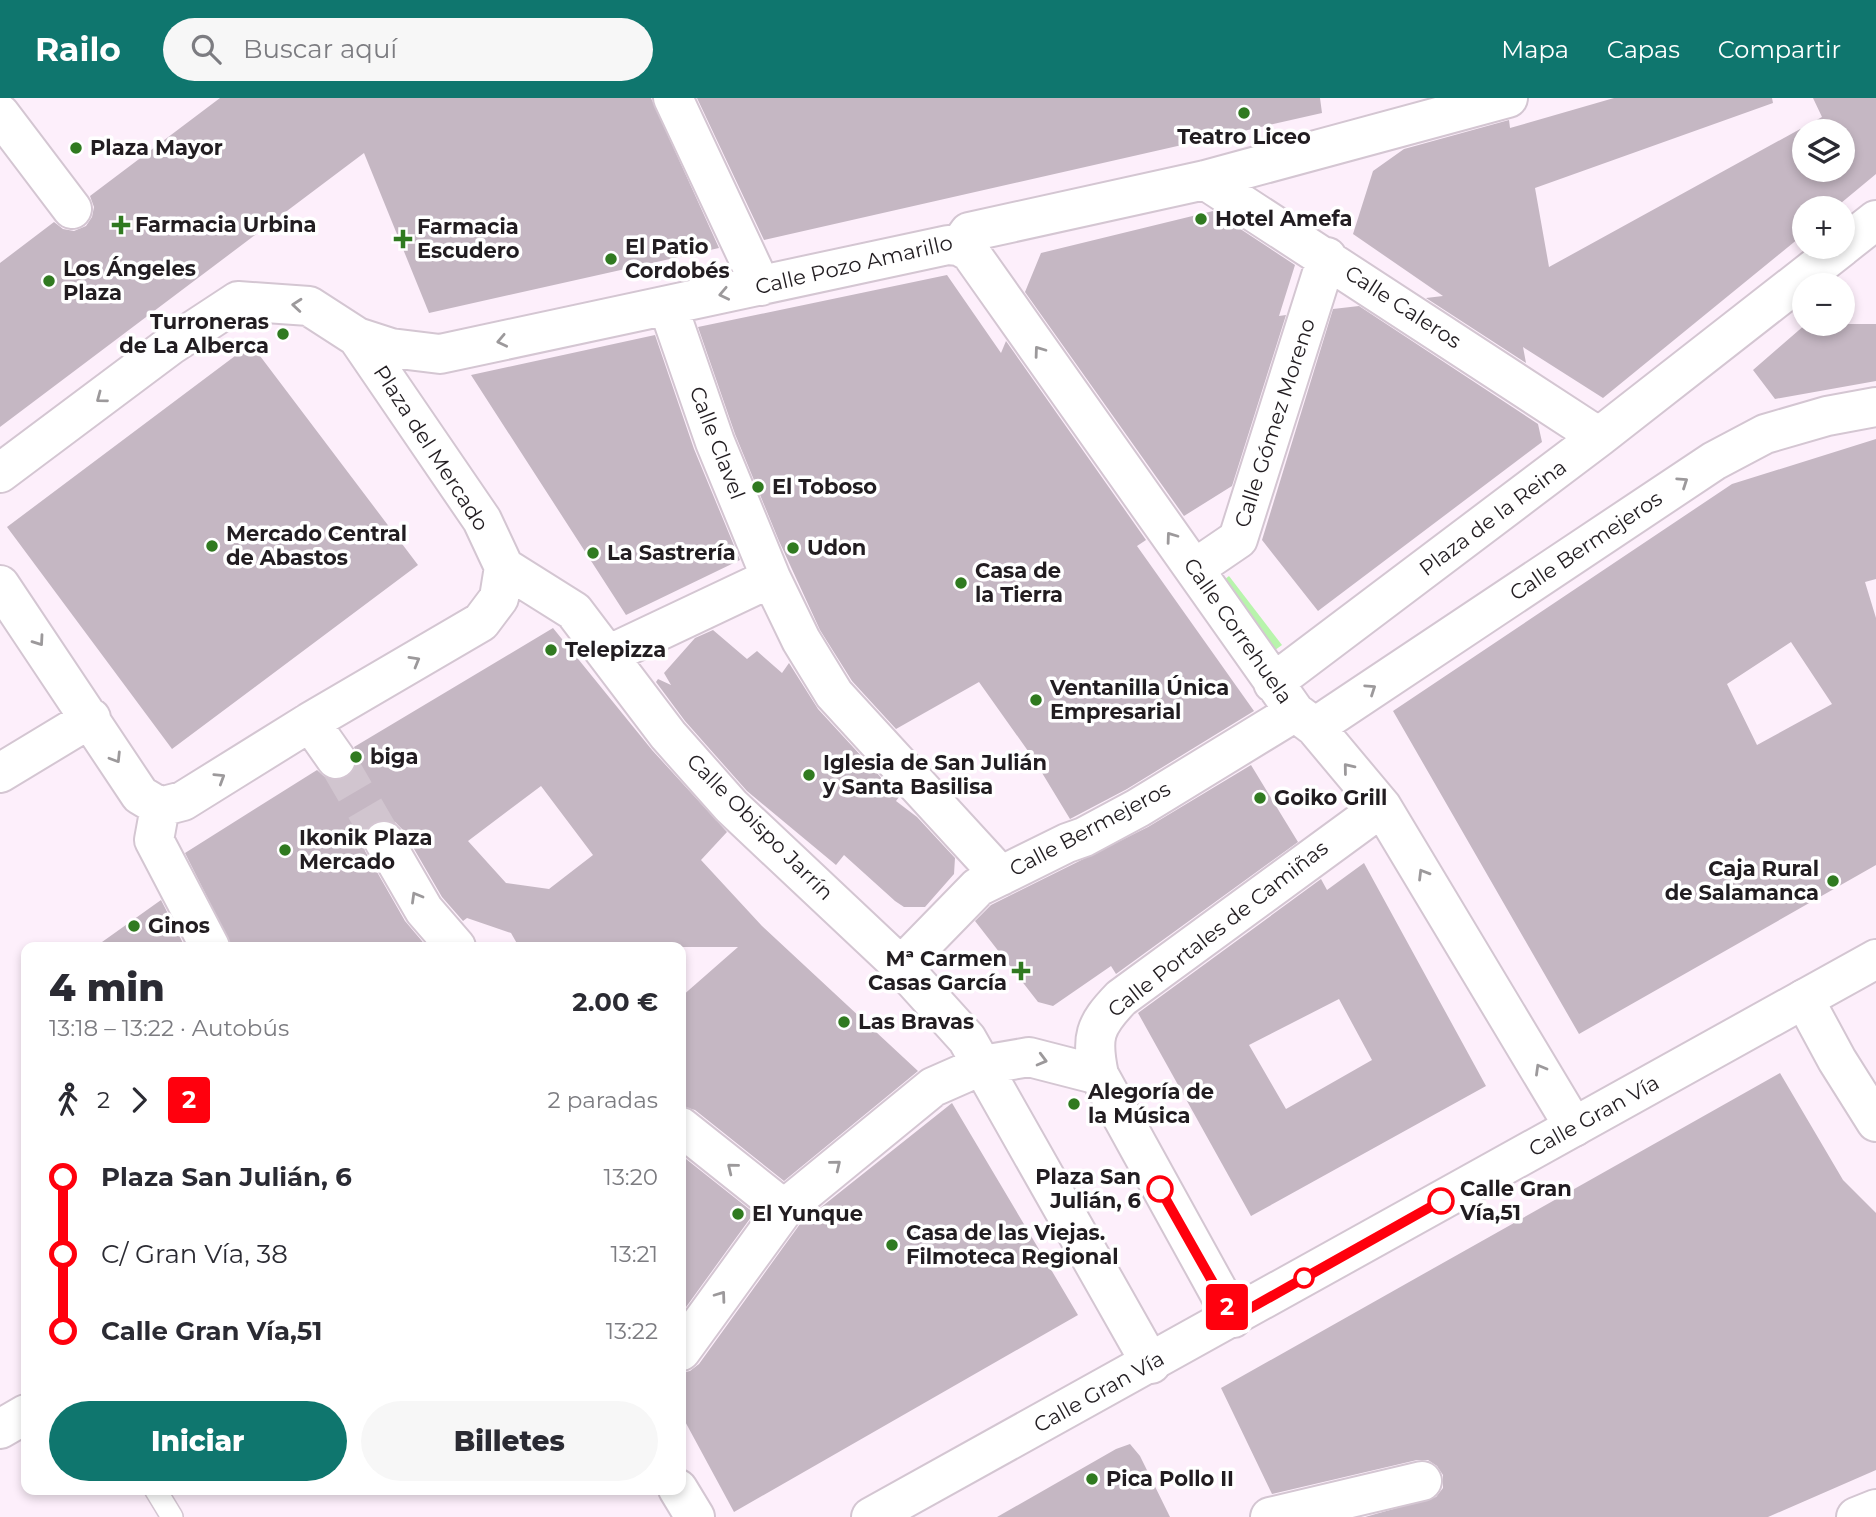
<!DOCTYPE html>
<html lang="es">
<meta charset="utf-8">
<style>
body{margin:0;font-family:Montserrat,sans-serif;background:#f7f7f7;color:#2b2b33;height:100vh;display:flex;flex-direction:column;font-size:26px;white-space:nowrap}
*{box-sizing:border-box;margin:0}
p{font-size:23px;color:#7c7c81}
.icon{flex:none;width:38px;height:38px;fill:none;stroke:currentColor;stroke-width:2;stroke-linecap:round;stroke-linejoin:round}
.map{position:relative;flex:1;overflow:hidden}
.sheet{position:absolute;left:21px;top:844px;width:665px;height:553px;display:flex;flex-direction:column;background:#fff;border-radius:14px;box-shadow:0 4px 10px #0003}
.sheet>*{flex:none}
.badge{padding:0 14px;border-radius:5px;font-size:24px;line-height:46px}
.controls{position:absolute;left:1792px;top:21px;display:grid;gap:14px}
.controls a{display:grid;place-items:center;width:63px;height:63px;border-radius:50%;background:#fff;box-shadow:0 4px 10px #0003;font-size:35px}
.map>.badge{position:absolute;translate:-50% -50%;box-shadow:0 0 0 4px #fff}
.legs{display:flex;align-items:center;gap:10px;height:77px;padding:0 28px;font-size:23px}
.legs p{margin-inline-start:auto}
.summary{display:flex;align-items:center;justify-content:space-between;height:119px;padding:0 28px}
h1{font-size:38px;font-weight:800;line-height:52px}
.action{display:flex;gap:14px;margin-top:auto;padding:14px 28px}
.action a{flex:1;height:80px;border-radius:42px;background:#0f766e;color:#fff;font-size:28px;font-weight:800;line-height:80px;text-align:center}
.action a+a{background:#f7f7f7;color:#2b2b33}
ul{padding:0 28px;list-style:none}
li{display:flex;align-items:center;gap:24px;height:77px;font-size:26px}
li i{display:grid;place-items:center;width:10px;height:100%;margin:0 9px;background:currentColor}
li i::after{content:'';width:18px;height:18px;margin:-9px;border:5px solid;border-radius:50%;background:#fff}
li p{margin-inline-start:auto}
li:first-child i{background:linear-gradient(#0000 50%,currentColor 0)}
li:last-child i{background:linear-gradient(currentColor 50%,#0000 0)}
header{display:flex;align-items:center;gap:42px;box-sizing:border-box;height:98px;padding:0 35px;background:#0f766e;color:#fff}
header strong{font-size:33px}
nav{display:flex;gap:38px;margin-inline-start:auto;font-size:24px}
.search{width:490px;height:63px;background:#f7f7f7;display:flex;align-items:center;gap:18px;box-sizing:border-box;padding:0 24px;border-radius:38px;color:#7c7c81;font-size:26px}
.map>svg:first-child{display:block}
.green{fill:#b8f4ac}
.building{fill:#c5b7c3;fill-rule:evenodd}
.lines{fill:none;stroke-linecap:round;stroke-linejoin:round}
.street-tunnel{stroke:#d1c5cf;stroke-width:38;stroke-dasharray:38 19;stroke-linecap:butt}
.lane-casing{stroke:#d4c6d2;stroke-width:24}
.street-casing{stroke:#d4c6d2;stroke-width:42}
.secondary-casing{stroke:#d4c6d2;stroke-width:42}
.lane{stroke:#fff;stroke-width:21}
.street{stroke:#fff;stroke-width:38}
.secondary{stroke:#fff;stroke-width:38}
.oneway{stroke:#9c999b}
.line-1-casing{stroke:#fff;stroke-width:16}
.line-1{stroke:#ff000d;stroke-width:10}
.poi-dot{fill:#307a20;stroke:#fff;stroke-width:2.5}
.stop-1-dot{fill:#fff;stroke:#ff000d;stroke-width:3.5}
.labels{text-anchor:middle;stroke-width:7;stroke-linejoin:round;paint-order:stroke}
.poi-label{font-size:21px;font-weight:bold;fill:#221d21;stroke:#fff;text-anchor:start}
.street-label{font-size:21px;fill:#221d21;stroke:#fff}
.stop-label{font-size:21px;font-weight:bold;fill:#221d21;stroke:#fff;text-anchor:end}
</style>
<header>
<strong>Railo</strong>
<div class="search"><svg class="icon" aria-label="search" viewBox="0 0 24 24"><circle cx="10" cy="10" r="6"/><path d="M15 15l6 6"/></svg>Buscar aquí</div>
<nav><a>Mapa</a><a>Capas</a><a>Compartir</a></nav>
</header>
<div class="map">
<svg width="1876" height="1419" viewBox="0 0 1876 1419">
<rect width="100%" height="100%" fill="#fdeffb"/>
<path class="green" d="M 1229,478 L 1282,547 L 1271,555 L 1219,486 Z"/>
<path class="building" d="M 220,0 L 651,0 L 719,150 L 429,215 L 364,55 L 0,329 L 0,165 L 54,124 L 63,131 L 74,133 L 86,128 L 92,119 L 94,109 L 90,98 Z
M 697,0 L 1320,0 L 1322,15 L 764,142 Z
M 1614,0 L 1772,0 L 1773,5 L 1535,90 L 1549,169 L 1822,19 L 1813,0 L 1876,0 L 1876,76 L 1835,110 L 1804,110 L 1804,136 L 1603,300 L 1523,249 L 1526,265 L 1426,200 L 1443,198 L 1353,136 L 1373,73 L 1404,51 L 1509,22 L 1510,30 ZM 1804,33 L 1843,33 L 1843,72 L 1804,72 Z
M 1213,113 L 1295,167 L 1279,218 L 1286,217 L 1232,388 L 1184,418 L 1025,194 L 1041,155 Z
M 947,177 L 1001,255 L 1006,243 L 1146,442 L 1137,448 L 1254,613 L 1127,691 L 1070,721 L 1033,660 L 979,584 L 896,631 L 852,583 L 820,532 L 779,443 L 735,336 L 698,229 Z
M 1359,208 L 1538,326 L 1542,344 L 1318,513 L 1262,442 L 1333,211 Z
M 1806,226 L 1876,226 L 1876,283 L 1775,301 L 1753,272 Z
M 655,237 L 694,351 L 740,462 L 626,517 L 471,277 Z
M 251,246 L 418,467 L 172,651 L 7,429 Z
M 1876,341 L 1876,481 L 1865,484 L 1876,520 L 1876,767 L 1579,936 L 1393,613 L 1732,386 ZM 1791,544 L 1832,606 L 1757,647 L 1727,586 Z
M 553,530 L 652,652 L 727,734 L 701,762 L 762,828 L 918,973 L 784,1083 L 695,1012 L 681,1008 L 681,899 L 738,849 L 519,849 L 511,835 L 467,820 L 463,823 L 442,799 L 403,732 L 395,724 L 385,721 L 374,724 L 365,732 L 362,742 L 365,753 L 405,823 L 427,849 L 232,849 L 185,755 L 317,672 L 327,681 L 337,683 L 348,679 L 356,670 L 358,658 L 354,649 ZM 541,688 L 593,757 L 549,791 L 506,785 L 468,743 Z
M 713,532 L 747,561 L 757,553 L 782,575 L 789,565 L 818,611 L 899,699 L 896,703 L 917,719 L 955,760 L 954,776 L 925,809 L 904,809 L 895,803 L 844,757 L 836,767 L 747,693 L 685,623 L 656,584 L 658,581 L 671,587 L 664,575 L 695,540 Z
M 1251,667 L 1298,744 L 1116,876 L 1111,868 L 1053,908 L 1038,904 L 975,823 L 991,807 L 1148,729 Z
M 1364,765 L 1486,988 L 1251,1118 L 1138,915 L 1321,781 L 1327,792 ZM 1339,901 L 1372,962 L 1286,1011 L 1249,947 Z
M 161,802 L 185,849 L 95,849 Z
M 1780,975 L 1843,1082 L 1876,1115 L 1876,1372 L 1768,1419 L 1365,1419 L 1436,1399 L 1443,1390 L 1443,1377 L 1437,1368 L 1428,1362 L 1417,1362 L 1272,1396 L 1221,1290 Z
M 952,1005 L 1078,1217 L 734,1414 L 681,1316 L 681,1275 L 690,1273 L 699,1266 L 800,1126 Z
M 681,1057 L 754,1115 L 681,1216 Z
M 1130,1346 L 1140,1358 L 1170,1419 L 997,1419 L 1116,1351 Z"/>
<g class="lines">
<path class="street-tunnel" d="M 336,661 L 384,743"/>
<g class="lane-casing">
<path id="lane" d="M 155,1391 L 172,1419"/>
</g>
<g class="street-casing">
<path id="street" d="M 673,0 L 761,188
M 0,16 L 72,111
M 1205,82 L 1599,339
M 959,148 L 969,134 L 1205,82 L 1508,0
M 1843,148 L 1876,122
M 668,208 L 715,344 L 771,480 L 801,542 L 834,596 L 1001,778
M 357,239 L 391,250 L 440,256 L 948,147 L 959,148 L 970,154 L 1295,614 L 1315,629 L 1382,709 L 1574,1029
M 0,375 L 171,247 L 238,203 L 309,208 L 357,239 L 482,422 L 504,469 L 499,500 L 481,524 L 310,624 L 183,703 L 160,709 L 140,697 L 0,487
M 504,469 L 574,513 L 668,637 L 731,708 L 901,868 L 967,941 L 1151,1266
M 1194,471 L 1238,441 L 1327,159
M 608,557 L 771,480
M 1273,585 L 1599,339 L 1842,149
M 310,624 L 336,661
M 1315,629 L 1714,363 L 1765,336 L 1827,318 L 1876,309
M 0,675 L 91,620
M 160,709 L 154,742 L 210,849
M 384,743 L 424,812 L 456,849
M 901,868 L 978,789 L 1067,745 L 1084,739 L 1138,710 L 1295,614
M 1804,901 L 1837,962 L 1876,1024
M 681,1029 L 784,1111
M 1233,1220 L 1099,977 C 1091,939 1094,928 1121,900 L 1382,709
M 681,1253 L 784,1111 L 933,989 L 983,967 L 1029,959 L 1099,977
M 0,1331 L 26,1316
M 678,1391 L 695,1419
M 1270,1419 L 1422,1383
M 1856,1419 L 1876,1411"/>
</g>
<g class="secondary-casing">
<path id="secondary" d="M 871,1419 L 1876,861"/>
</g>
<use href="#lane" class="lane"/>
<use href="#street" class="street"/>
<use href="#secondary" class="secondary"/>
</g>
<defs><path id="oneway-chevron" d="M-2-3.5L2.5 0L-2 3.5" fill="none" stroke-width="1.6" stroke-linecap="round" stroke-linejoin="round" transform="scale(1.75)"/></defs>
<g class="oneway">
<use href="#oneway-chevron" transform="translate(724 196) rotate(168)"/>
<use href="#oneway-chevron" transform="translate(297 207) rotate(-175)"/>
<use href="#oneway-chevron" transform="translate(502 243) rotate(168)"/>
<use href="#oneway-chevron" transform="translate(1039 253) rotate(-126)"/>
<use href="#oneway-chevron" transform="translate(101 300) rotate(143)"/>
<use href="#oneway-chevron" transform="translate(1683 384) rotate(-34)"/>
<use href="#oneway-chevron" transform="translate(1171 439) rotate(-126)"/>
<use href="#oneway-chevron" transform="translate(39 543) rotate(55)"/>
<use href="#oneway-chevron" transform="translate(415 563) rotate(-30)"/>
<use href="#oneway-chevron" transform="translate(1371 591) rotate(-34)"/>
<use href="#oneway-chevron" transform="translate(116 660) rotate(58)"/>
<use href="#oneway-chevron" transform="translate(1348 670) rotate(-129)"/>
<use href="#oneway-chevron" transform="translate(220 680) rotate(-32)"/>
<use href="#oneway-chevron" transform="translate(1423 776) rotate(-121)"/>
<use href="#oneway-chevron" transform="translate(416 799) rotate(-120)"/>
<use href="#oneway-chevron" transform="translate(1042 962) rotate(15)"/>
<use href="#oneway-chevron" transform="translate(1540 971) rotate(-120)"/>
<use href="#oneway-chevron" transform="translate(836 1067) rotate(-39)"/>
<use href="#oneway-chevron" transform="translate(732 1070) rotate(-141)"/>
<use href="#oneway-chevron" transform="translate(721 1198) rotate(-54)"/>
</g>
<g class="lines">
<g class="line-1-casing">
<path id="line-1" d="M 1160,1091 L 1233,1220 L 1441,1103"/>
</g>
<use href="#line-1" class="line-1"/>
</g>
<g class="poi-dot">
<circle cx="1244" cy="15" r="7"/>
<circle cx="76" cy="50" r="7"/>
<circle cx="1201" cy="121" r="7"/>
<path d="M117.5 116.5h7v7h7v7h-7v7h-7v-7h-7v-7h7z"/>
<path d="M399.5 130.5h7v7h7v7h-7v7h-7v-7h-7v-7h7z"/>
<circle cx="611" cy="161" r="7"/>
<circle cx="49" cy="183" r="7"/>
<circle cx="283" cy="236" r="7"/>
<circle cx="758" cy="389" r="7"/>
<circle cx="212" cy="448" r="7"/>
<circle cx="793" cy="450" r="7"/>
<circle cx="593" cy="455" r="7"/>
<circle cx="961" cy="485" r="7"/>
<circle cx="551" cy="552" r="7"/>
<circle cx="1036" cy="602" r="7"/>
<circle cx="356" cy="659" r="7"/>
<circle cx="809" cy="677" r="7"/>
<circle cx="1260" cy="700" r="7"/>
<circle cx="285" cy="752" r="7"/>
<circle cx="1833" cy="783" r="7"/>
<circle cx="134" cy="828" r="7"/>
<path d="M1017.5 862.5h7v7h7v7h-7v7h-7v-7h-7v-7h7z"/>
<circle cx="844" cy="924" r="7"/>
<circle cx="1074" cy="1006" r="7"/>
<circle cx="738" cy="1116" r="7"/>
<circle cx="892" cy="1147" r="7"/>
<circle cx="1092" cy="1381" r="7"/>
</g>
<g class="stop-1-dot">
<circle cx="1160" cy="1091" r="12"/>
<circle cx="1441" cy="1103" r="12"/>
<circle cx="1304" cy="1180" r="9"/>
</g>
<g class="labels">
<g class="poi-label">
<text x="1244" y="46" text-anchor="middle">Teatro Liceo</text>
<text x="90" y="57">Plaza Mayor</text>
<text x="1215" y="128">Hotel Amefa</text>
<text x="135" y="134">Farmacia Urbina</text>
<text x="417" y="136">Farmacia<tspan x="417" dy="24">Escudero</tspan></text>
<text x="625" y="156">El Patio<tspan x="625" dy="24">Cordobés</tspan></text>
<text x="63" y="178">Los Ángeles<tspan x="63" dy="24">Plaza</tspan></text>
<text x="269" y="231" text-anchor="end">Turroneras<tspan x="269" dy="24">de La Alberca</tspan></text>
<text x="772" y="396">El Toboso</text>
<text x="226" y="443">Mercado Central<tspan x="226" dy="24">de Abastos</tspan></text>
<text x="807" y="457">Udon</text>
<text x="607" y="462">La Sastrería</text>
<text x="975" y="480">Casa de<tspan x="975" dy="24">la Tierra</tspan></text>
<text x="565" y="559">Telepizza</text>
<text x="1050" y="597">Ventanilla Única<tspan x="1050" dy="24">Empresarial</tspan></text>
<text x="370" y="666">biga</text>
<text x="823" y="672">Iglesia de San Julián<tspan x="823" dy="24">y Santa Basilisa</tspan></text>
<text x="1274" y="707">Goiko Grill</text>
<text x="299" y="747">Ikonik Plaza<tspan x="299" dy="24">Mercado</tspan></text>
<text x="1819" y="778" text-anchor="end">Caja Rural<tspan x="1819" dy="24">de Salamanca</tspan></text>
<text x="148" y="835">Ginos</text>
<text x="1007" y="868" text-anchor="end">Mª Carmen<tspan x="1007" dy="24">Casas García</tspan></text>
<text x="858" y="931">Las Bravas</text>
<text x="1088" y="1001">Alegoría de<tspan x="1088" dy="24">la Música</tspan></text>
<text x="752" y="1123">El Yunque</text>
<text x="906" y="1142">Casa de las Viejas.<tspan x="906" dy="24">Filmoteca Regional</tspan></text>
<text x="1106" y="1388">Pica Pollo II</text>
</g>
<g class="street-label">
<text transform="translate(854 167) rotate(-13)" y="7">Calle Pozo Amarillo</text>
<text transform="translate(1403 209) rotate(33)" y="7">Calle Caleros</text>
<text transform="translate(1275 325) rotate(-72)" y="7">Calle Gómez Moreno</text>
<text transform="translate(717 345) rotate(69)" y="7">Calle Clavel</text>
<text transform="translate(431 350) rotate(57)" y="7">Plaza del Mercado</text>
<text transform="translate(1493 420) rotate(-37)" y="7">Plaza de la Reina</text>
<text transform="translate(1586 448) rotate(-34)" y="7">Calle Bermejeros</text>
<text transform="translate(1238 533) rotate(55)" y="7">Calle Correhuela</text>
<text transform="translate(760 729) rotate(45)" y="7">Calle Obispo Jarrín</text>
<text transform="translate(1090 731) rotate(-28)" y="7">Calle Bermejeros</text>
<text transform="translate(1218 831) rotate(-38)" y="7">Calle Portales de Camiñas</text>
<text transform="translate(1594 1018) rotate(-29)" y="7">Calle Gran Vía</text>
<text transform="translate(1099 1294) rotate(-29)" y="7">Calle Gran Vía</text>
</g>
<g class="stop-label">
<text x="1141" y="1086">Plaza San<tspan x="1141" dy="24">Julián, 6</tspan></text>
<text x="1460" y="1098" text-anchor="start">Calle Gran<tspan x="1460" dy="24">Vía,51</tspan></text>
</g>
</g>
</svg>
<div class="controls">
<a><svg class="icon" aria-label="layers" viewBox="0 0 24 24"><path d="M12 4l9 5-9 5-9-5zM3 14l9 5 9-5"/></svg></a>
<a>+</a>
<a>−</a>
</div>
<b class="badge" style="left:1227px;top:1209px;background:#ff000d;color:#fff">2</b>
<section class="sheet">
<div class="summary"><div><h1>4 min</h1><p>13:18 – 13:22 · Autobús</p></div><b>2.00 €</b></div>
<div class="legs"><svg class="icon" aria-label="walk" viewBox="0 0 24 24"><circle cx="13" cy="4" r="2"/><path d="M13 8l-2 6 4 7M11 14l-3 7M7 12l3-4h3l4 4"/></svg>2<svg class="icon" aria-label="forward" viewBox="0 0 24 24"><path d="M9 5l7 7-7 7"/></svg><b class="badge" style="background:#ff000d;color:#fff">2</b><p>2 paradas</p></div>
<ul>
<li><i style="color:#ff000d"></i><b>Plaza San Julián, 6</b><p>13:20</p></li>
<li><i style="color:#ff000d"></i><span>C/ Gran Vía, 38</span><p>13:21</p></li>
<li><i style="color:#ff000d"></i><b>Calle Gran Vía,51</b><p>13:22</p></li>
</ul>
<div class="action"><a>Iniciar</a><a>Billetes</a></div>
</section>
</div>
